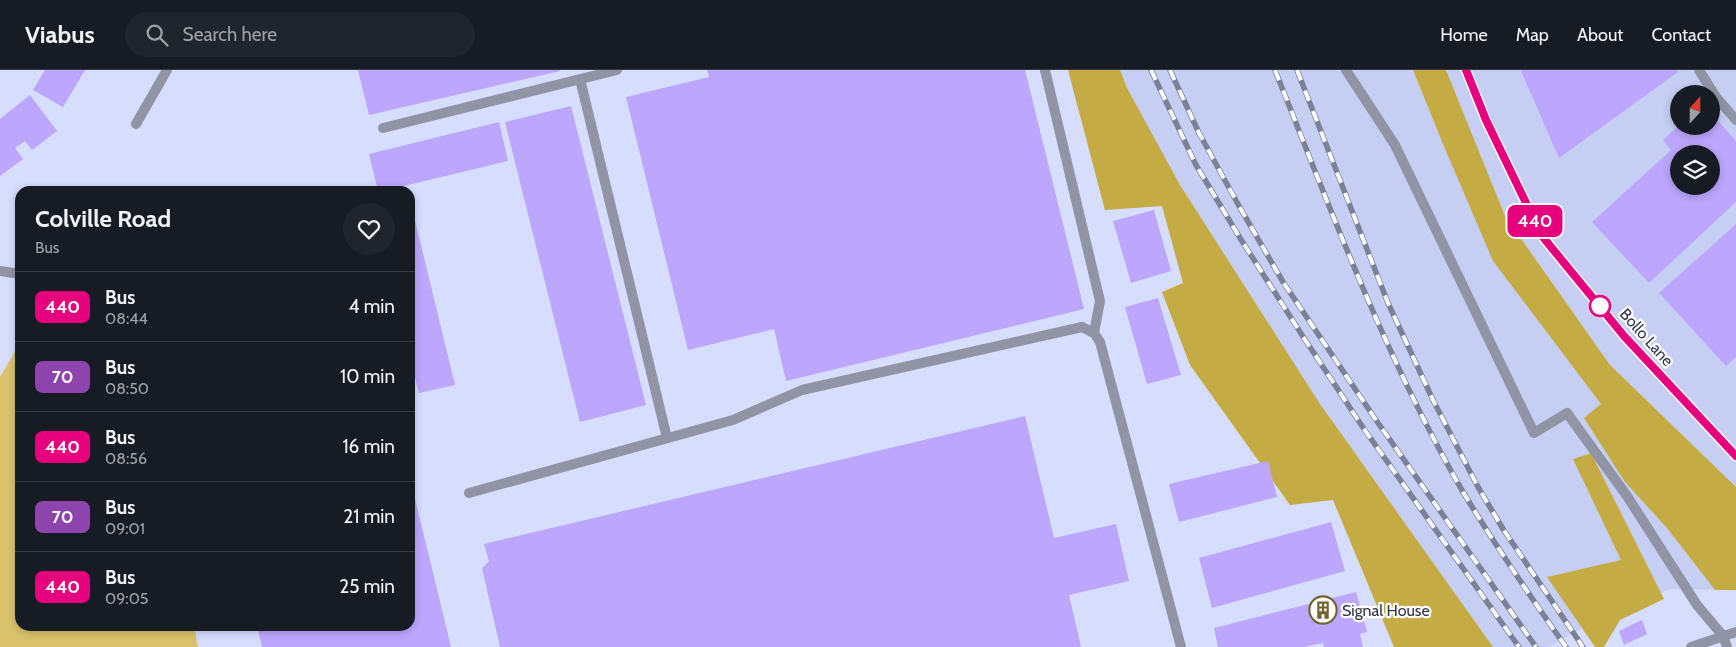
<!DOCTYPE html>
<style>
body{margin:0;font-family:Cabin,sans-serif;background:#20242c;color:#f1f3f6;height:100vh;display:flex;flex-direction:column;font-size:19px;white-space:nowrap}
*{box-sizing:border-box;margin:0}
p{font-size:16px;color:#9ea1a6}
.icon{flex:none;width:28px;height:28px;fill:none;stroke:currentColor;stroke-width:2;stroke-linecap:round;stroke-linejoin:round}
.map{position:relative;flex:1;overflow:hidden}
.drawer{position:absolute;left:15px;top:116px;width:400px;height:445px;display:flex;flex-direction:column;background:#171b24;border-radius:15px;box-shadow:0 2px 8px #0003}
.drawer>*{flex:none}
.badge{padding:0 10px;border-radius:8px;font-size:18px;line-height:32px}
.needle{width:32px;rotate:21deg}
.tools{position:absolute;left:1670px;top:15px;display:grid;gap:10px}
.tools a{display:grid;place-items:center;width:50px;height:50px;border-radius:50%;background:#171b24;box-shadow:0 2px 8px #0003;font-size:25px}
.map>.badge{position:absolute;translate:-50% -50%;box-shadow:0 0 0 2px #fff}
.round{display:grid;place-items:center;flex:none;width:52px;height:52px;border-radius:26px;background:#20242c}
.summary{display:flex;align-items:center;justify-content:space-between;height:85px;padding:0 20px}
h1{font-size:24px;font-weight:700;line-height:38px}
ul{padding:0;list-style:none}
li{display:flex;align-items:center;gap:15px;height:70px;padding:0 20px;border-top:1px solid #363941}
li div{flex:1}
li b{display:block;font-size:19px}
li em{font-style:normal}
li .badge{min-width:55px;font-weight:700;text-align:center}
header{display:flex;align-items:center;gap:30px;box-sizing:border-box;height:70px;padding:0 25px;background:#171b24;border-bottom:1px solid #363941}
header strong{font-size:24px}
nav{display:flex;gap:28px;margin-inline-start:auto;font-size:18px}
.search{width:350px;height:45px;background:#20242c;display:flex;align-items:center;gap:12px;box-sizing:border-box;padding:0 18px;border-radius:28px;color:#9ea1a6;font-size:19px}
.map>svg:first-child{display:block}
.built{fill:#c6cff3;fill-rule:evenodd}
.green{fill:#dac36c}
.forest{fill:#c5ab44}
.building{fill:#bca6fe;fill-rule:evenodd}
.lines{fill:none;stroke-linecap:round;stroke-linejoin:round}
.lane{stroke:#9094a5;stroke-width:10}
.street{stroke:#9094a5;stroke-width:10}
.secondary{stroke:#6b7088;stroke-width:10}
.rail-casing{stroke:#7c8198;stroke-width:5.5}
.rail{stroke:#fff;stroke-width:4;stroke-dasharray:11;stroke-linecap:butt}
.line-casing{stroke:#fff;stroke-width:11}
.line{stroke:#e6007e;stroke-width:8}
.stop-dot{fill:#fff;stroke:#e6007e;stroke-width:2.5}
.labels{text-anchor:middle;stroke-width:4.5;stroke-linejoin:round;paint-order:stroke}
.street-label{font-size:16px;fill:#313544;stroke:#fff}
.poi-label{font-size:16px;fill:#313544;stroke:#fff;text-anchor:start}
</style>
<header>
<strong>Viabus</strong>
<div class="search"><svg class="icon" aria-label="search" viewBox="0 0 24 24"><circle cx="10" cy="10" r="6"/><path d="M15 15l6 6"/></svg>Search here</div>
<nav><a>Home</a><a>Map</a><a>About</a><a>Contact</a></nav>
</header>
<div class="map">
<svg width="1736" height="577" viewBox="0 0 1736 577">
<rect width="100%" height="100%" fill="#d6ddfd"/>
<path class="built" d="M 1068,0 L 1736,0 L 1736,520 L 1670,519 L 1580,559 L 1549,577 L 1447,577 L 1162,136 L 1105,140 ZM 1679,24 L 1711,24 L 1711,56 L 1679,56 ZM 1679,84 L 1711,84 L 1711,116 L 1679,116 Z"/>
<path class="green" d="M 20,273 L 20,556 L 194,556 L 198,577 L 0,577 L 0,307 Z"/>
<path class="forest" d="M 1068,0 L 1120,0 L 1127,18 L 1180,115 L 1320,334 L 1493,577 L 1394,577 L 1333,430 L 1290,435 L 1190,295 L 1162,222 L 1183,213 L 1162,136 L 1105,140 Z
M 1413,0 L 1446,0 L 1505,146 L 1610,295 L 1736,417 L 1736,520 L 1715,520 L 1667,458 L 1625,412 L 1584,348 L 1601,334 L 1493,191 L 1443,74 Z
M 1591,383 L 1664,529 L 1620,550 L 1604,577 L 1595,577 L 1547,507 L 1621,490 L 1573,389 Z"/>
<path class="building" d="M 45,0 L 85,0 L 63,37 L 33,20 Z
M 358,0 L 560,0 L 560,1 L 369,45 Z
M 707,0 L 1025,0 L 1084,239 L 786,311 L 774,259 L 688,280 L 626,27 L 709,7 Z
M 1523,0 L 1677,0 L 1678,2 L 1559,88 L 1521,1 Z
M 30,25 L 57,61 L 32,80 L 25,71 L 15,78 L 23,89 L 0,106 L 0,49 Z
M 571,36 L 646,335 L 580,352 L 505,52 Z
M 1711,43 L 1736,71 L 1736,132 L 1649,213 L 1592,152 L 1671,80 L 1663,70 L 1679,55 L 1679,56 L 1711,56 ZM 1679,84 L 1711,84 L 1711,116 L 1679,116 Z
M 499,52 L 508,91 L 383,121 L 378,121 L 369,84 Z
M 410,130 L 455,315 L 419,323 L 410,287 Z
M 1154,140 L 1171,201 L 1131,213 L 1113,151 Z
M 1736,154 L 1736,287 L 1726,296 L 1659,223 Z
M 1158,228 L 1181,305 L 1147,314 L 1125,237 Z
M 1025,346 L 1054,468 L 1116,454 L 1129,511 L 1069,525 L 1081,577 L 500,577 L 482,498 L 489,491 L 484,474 Z
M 1268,391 L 1277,427 L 1179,452 L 1169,414 Z
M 410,408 L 451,577 L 262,577 L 257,556 L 410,556 Z
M 1331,452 L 1345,501 L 1212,538 L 1199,488 Z
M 1356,522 L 1367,562 L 1360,564 L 1363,577 L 1324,577 L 1323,573 L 1304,577 L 1218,577 L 1214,558 Z
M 1642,550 L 1647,564 L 1624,575 L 1619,561 Z"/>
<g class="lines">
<path class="lane" d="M 1045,0 L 1100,231 L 1094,263
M 1346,0 L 1395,75 L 1534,363 L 1567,343 L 1627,426 L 1697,535 L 1723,566 L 1727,577
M 580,9 L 667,368
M 136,54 L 167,0
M 383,58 L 617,0
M 469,423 L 733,350 L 802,320 L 1082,257 L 1094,263 L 1100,272 L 1181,577
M 1691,577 L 1736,562"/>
<path class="street" d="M 1699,0 L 1716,27 L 1736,50
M 0,201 L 20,204"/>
<path class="secondary" d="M 1466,0 L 1486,49 L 1542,166 L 1625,267 L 1736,386"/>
<g class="rail-casing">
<path id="rail" d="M 1151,0 L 1196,95 L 1240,168 L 1302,265 L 1364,359 L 1519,577
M 1170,0 L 1199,63 L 1239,136 L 1283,212 L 1376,350 L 1536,577
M 1275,0 C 1332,143 1386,289 1463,422 C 1495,475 1530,526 1566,577
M 1297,0 L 1388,233 L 1433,330 L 1478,417 L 1503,459 L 1583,577"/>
</g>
<use href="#rail" class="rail"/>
</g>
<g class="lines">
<g class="line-casing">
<path id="line" d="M 1466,0 L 1486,50 L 1542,166 L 1624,266 L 1736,386"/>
</g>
<use href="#line" class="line"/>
</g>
<defs>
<g id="building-ring" transform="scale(1.4375)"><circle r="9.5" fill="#fff" stroke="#716431" stroke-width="1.5"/><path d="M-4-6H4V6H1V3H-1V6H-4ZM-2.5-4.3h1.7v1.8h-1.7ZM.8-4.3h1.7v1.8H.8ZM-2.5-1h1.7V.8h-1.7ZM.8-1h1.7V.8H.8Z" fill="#716431"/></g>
</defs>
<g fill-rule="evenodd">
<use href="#building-ring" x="1323" y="540"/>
</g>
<circle class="stop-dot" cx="1600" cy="236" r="10"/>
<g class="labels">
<g class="street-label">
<text transform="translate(1647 267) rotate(48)" y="6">Bollo Lane</text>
</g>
<g class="poi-label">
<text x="1342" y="546">Signal House</text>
</g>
</g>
</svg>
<div class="tools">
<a><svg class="needle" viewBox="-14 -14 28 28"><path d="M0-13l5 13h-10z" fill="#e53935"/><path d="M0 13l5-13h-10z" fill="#9ea1a6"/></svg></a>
<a><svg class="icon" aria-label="layers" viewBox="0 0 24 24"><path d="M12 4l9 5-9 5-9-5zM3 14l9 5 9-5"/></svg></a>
</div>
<b class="badge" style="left:1535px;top:151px;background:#e6007e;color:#fff">440</b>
<section class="drawer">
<div class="summary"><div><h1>Colville Road</h1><p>Bus</p></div><a class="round"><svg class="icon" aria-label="heart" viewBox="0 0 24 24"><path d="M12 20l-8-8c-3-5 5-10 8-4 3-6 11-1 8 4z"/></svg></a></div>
<ul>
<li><span class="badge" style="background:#e6007e;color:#fff">440</span><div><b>Bus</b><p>08:44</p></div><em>4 min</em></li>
<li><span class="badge" style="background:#8e44ad;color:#fff">70</span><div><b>Bus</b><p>08:50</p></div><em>10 min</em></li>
<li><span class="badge" style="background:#e6007e;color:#fff">440</span><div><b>Bus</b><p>08:56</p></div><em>16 min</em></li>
<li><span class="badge" style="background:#8e44ad;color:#fff">70</span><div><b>Bus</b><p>09:01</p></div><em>21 min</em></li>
<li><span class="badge" style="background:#e6007e;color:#fff">440</span><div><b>Bus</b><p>09:05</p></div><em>25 min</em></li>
</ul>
</section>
</div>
